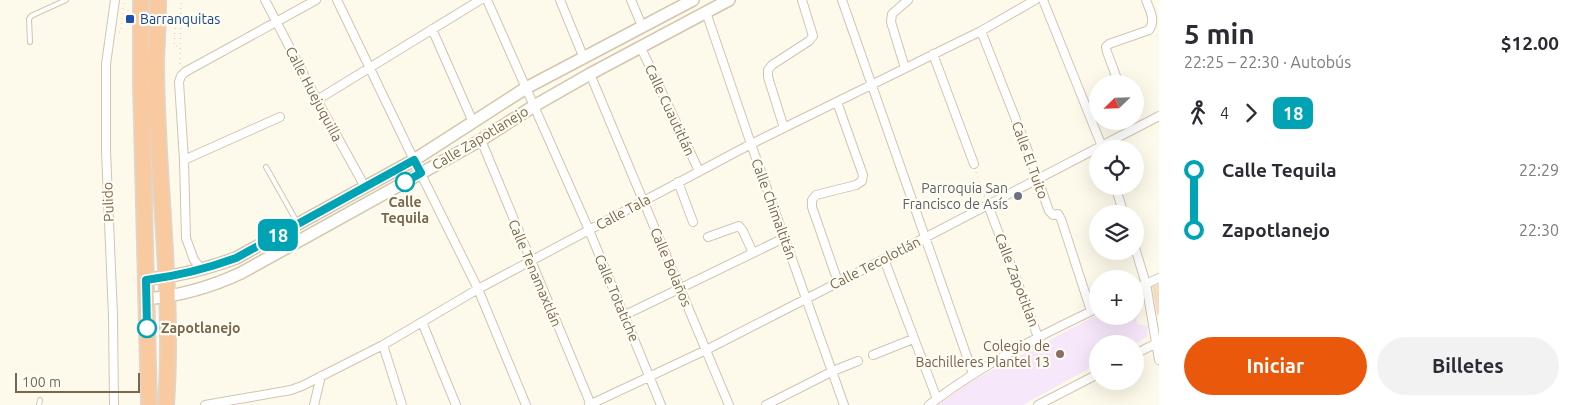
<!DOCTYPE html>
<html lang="es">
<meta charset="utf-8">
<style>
body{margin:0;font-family:Ubuntu,sans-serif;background:#f2f2f3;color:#2b2b33;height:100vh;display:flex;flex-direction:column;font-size:19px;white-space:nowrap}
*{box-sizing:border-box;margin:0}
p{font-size:16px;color:#7c7c81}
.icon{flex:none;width:28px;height:28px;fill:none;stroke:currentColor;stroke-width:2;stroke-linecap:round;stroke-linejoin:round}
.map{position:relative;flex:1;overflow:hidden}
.panel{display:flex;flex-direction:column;background:#fff;width:425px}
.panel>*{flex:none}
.badge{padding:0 10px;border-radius:8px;font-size:18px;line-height:32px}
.needle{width:32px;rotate:247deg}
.fabs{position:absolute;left:1089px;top:75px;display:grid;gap:10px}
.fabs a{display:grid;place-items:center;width:55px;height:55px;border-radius:50%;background:#fff;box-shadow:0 5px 20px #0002;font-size:25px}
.scale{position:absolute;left:15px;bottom:12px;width:125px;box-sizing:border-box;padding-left:5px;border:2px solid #7a664c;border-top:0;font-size:14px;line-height:18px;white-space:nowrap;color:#7a664c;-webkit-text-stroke:4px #fffdf2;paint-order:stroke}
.map>.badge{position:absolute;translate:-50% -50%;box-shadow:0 0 0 2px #fff}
.legs{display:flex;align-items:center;gap:8px;height:55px;padding:0 25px;font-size:16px}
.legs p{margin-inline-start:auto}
.summary{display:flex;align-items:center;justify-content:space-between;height:85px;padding:0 25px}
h1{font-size:28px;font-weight:600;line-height:38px}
.cta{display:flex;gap:10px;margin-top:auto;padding:10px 25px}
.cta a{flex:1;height:58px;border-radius:30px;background:#ea580c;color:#fff;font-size:20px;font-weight:600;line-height:58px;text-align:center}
.cta a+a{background:#f2f2f3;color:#2b2b33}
ul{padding:0 25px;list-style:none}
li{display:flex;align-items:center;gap:18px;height:60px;font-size:19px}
li i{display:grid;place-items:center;width:8px;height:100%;margin:0 6px;background:currentColor}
li i::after{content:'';width:12px;height:12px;margin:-6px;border:4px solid;border-radius:50%;background:#fff}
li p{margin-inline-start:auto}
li:first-child i{background:linear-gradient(#0000 50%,currentColor 0)}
li:last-child i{background:linear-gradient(currentColor 50%,#0000 0)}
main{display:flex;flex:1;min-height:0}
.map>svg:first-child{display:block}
.education{fill:#f7e7fa}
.building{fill:#f4e0c1}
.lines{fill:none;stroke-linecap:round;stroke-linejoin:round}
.lane-casing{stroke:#d1c5af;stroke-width:6}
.street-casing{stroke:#d1c5af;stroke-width:10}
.secondary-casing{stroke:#d4c6ad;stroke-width:14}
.highway-casing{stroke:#dcd7d0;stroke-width:18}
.path{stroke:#dac4a3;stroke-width:1;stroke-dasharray:1 4;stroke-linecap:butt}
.lane{stroke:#fff;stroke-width:4}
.street{stroke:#fff;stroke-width:8}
.secondary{stroke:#fff;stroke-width:11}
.highway{stroke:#f9caa0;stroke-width:15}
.line-1-casing{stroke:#fff;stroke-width:11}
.line-1{stroke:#00a3b4;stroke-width:8}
.transit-dot{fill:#1a4fb4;stroke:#fffdf2;stroke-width:2}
.stop-1-dot{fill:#fff;stroke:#00a3b4;stroke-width:2.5}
.worship-dot{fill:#6b7280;stroke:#fffdf2;stroke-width:2}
.education-dot{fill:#8d6e63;stroke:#fffdf2;stroke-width:2}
.labels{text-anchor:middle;stroke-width:4.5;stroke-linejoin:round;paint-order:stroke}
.transit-label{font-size:14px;fill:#164399;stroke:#fffdf2;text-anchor:start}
.street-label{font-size:14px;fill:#7a664c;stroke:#fffdf2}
.worship-label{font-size:14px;fill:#5b616d;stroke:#fffdf2;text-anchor:end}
.stop-label{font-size:14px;font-weight:bold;fill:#7a664c;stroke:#fffdf2}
.education-label{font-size:14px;fill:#785e54;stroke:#fffdf2;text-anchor:end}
</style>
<main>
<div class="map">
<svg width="1159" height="405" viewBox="0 0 1159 405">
<rect width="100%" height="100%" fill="#fdfaeb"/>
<path class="education" d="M 1139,295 L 1142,310 L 1136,320 L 1138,324 L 1148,326 L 1147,337 L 1135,344 L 1098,344 L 1097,364 L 1023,405 L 938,405 L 968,383 L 1097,315 L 1135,316 L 1135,297 Z"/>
<path class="building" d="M 1159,284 L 1159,314 L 1157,315 L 1152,287 Z"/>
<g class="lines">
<g class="lane-casing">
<path id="lane" d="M 30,42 L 29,19 L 31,16 L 66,0
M 266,167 L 297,222
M 39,405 L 40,400"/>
</g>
<g class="street-casing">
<path id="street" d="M 265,0 L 317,100 L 365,187
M 337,0 L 414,160 L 478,289 L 526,405
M 487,0 L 589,230 L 661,405
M 560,0 L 583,56
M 631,0 L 642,26
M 842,0 L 973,374
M 1043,0 L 1103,149
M 706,12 L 751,144 L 844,405
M 432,29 L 473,122
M 981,31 L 1024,140 L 1049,211 L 1053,215 L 1058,214 L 1061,219 L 1091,311
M 641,48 L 699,171
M 933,54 L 974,164
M 905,68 L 891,22 L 892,14 L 908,0
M 590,74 L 729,405
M 1119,84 L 1107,52 L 1106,47 L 1109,44 L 1149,30 C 1156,20 1150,11 1146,0
M 317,100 L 480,0
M 837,102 L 863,175 L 862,181 L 856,185 L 816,195 L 812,200 L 812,207 L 838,282
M 784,128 L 768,77 L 768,70 L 772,65 L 809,41 L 813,36 L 802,0
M 481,140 L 591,405
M 184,160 L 280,117
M 678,182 L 693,222
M 1115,186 L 1124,214
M 988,205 L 1038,337
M 708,237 L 739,226 L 743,231 L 753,253
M 1135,248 L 1146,284 L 1159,360
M 884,259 L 937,399
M 205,268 L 199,266 L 194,260 L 186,238 L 184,160 L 179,82 L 181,76 L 185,72 L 316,0
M 1135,289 L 1159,278
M 625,315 L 784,238
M 422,322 L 456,405
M 383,345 L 402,405
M 1135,354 L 1159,342
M 873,355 L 913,339
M 114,405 L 113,316 L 106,151 L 106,64 L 115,0
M 205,405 L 291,390 L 302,386 L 383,345 L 478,289 L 751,144 L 981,31 L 1035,0
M 314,405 L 321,376
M 589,405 L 706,350 L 884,259 L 1159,116
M 766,405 L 833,371 L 858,361
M 929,405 C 981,365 1039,336 1098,308
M 1038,405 L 1098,374"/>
</g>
<g class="secondary-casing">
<path id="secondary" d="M 145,279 C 177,277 206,269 236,258 L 414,160 L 526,88 L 693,0
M 146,299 C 179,296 211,287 241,273 L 481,140 L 534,106 L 590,74 L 729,0"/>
</g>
<g class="highway-casing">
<path id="highway" d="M 141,0 L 141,84 L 149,405
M 158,0 C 158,20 157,40 156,61 C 156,176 174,290 166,405"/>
</g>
<path class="path" d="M 128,16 L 128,7
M 176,18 L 174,46 L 179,46
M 119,32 L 121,32 L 124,0
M 180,64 L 181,0
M 976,172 L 985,197"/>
<use href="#lane" class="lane"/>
<use href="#street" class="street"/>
<use href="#secondary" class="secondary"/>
<use href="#highway" class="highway"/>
</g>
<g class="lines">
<g class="line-1-casing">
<path id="line-1" d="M 147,328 L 146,280 C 177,276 206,269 236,258 L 414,160 L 421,173 L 405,182"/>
</g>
<use href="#line-1" class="line-1"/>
</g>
<rect class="transit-dot" x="125" y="14" width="10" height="10" rx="2.5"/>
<g class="stop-1-dot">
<circle cx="405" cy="182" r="9"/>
<circle cx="147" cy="328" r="9"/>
</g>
<circle class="worship-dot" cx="1018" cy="196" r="5"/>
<circle class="education-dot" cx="1060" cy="354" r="5"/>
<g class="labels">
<g class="transit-label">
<text x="140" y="24">Barranquitas</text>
</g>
<g class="street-label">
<text transform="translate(314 94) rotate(62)" y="5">Calle Huejuquilla</text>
<text transform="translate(670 110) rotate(65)" y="5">Calle Cuautitlán</text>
<text transform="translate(480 138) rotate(-31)" y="5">Calle Zapotlanejo</text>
<text transform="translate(1030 160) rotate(70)" y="5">Calle El Tuito</text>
<text transform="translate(108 202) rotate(-92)" y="5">Pulido</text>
<text transform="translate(774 209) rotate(70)" y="5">Calle Chimaltitán</text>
<text transform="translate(623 212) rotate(-28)" y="5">Calle Tala</text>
<text transform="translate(875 263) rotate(-27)" y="5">Calle Tecolotlán</text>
<text transform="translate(671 267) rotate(67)" y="5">Calle Bolaños</text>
<text transform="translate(535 273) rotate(67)" y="5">Calle Tenamaxtlán</text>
<text transform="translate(1017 280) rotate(69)" y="5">Calle Zapotitlan</text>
<text transform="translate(617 298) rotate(67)" y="5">Calle Totatiche</text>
</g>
<g class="worship-label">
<text x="1008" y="193">Parroquia San<tspan x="1008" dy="16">Francisco de Asís</tspan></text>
</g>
<g class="stop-label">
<text x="405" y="207">Calle<tspan x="405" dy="16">Tequila</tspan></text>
<text x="161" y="333" text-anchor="start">Zapotlanejo</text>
</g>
<g class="education-label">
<text x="1050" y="351">Colegio de<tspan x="1050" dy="16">Bachilleres Plantel 13</tspan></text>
</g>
</g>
</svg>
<div class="fabs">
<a><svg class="needle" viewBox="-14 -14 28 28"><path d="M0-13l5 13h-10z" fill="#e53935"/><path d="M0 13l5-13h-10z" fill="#7c7c81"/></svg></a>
<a><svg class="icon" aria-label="locate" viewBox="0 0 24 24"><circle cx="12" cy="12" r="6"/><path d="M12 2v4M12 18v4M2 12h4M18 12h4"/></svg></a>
<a><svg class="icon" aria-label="layers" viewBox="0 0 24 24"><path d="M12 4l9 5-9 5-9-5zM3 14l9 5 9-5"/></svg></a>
<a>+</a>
<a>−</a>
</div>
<div class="scale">100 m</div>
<b class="badge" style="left:278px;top:235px;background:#00a3b4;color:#fff">18</b>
</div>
<section class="panel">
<div class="summary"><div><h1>5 min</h1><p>22:25 – 22:30 · Autobús</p></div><b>$12.00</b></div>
<div class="legs"><svg class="icon" aria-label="walk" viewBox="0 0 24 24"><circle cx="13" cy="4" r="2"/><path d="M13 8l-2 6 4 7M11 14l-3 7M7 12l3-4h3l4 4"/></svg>4<svg class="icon" aria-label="forward" viewBox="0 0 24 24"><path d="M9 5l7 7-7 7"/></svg><b class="badge" style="background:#00a3b4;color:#fff">18</b></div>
<ul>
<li><i style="color:#00a3b4"></i><b>Calle Tequila</b><p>22:29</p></li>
<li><i style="color:#00a3b4"></i><b>Zapotlanejo</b><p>22:30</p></li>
</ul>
<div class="cta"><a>Iniciar</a><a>Billetes</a></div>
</section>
</main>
